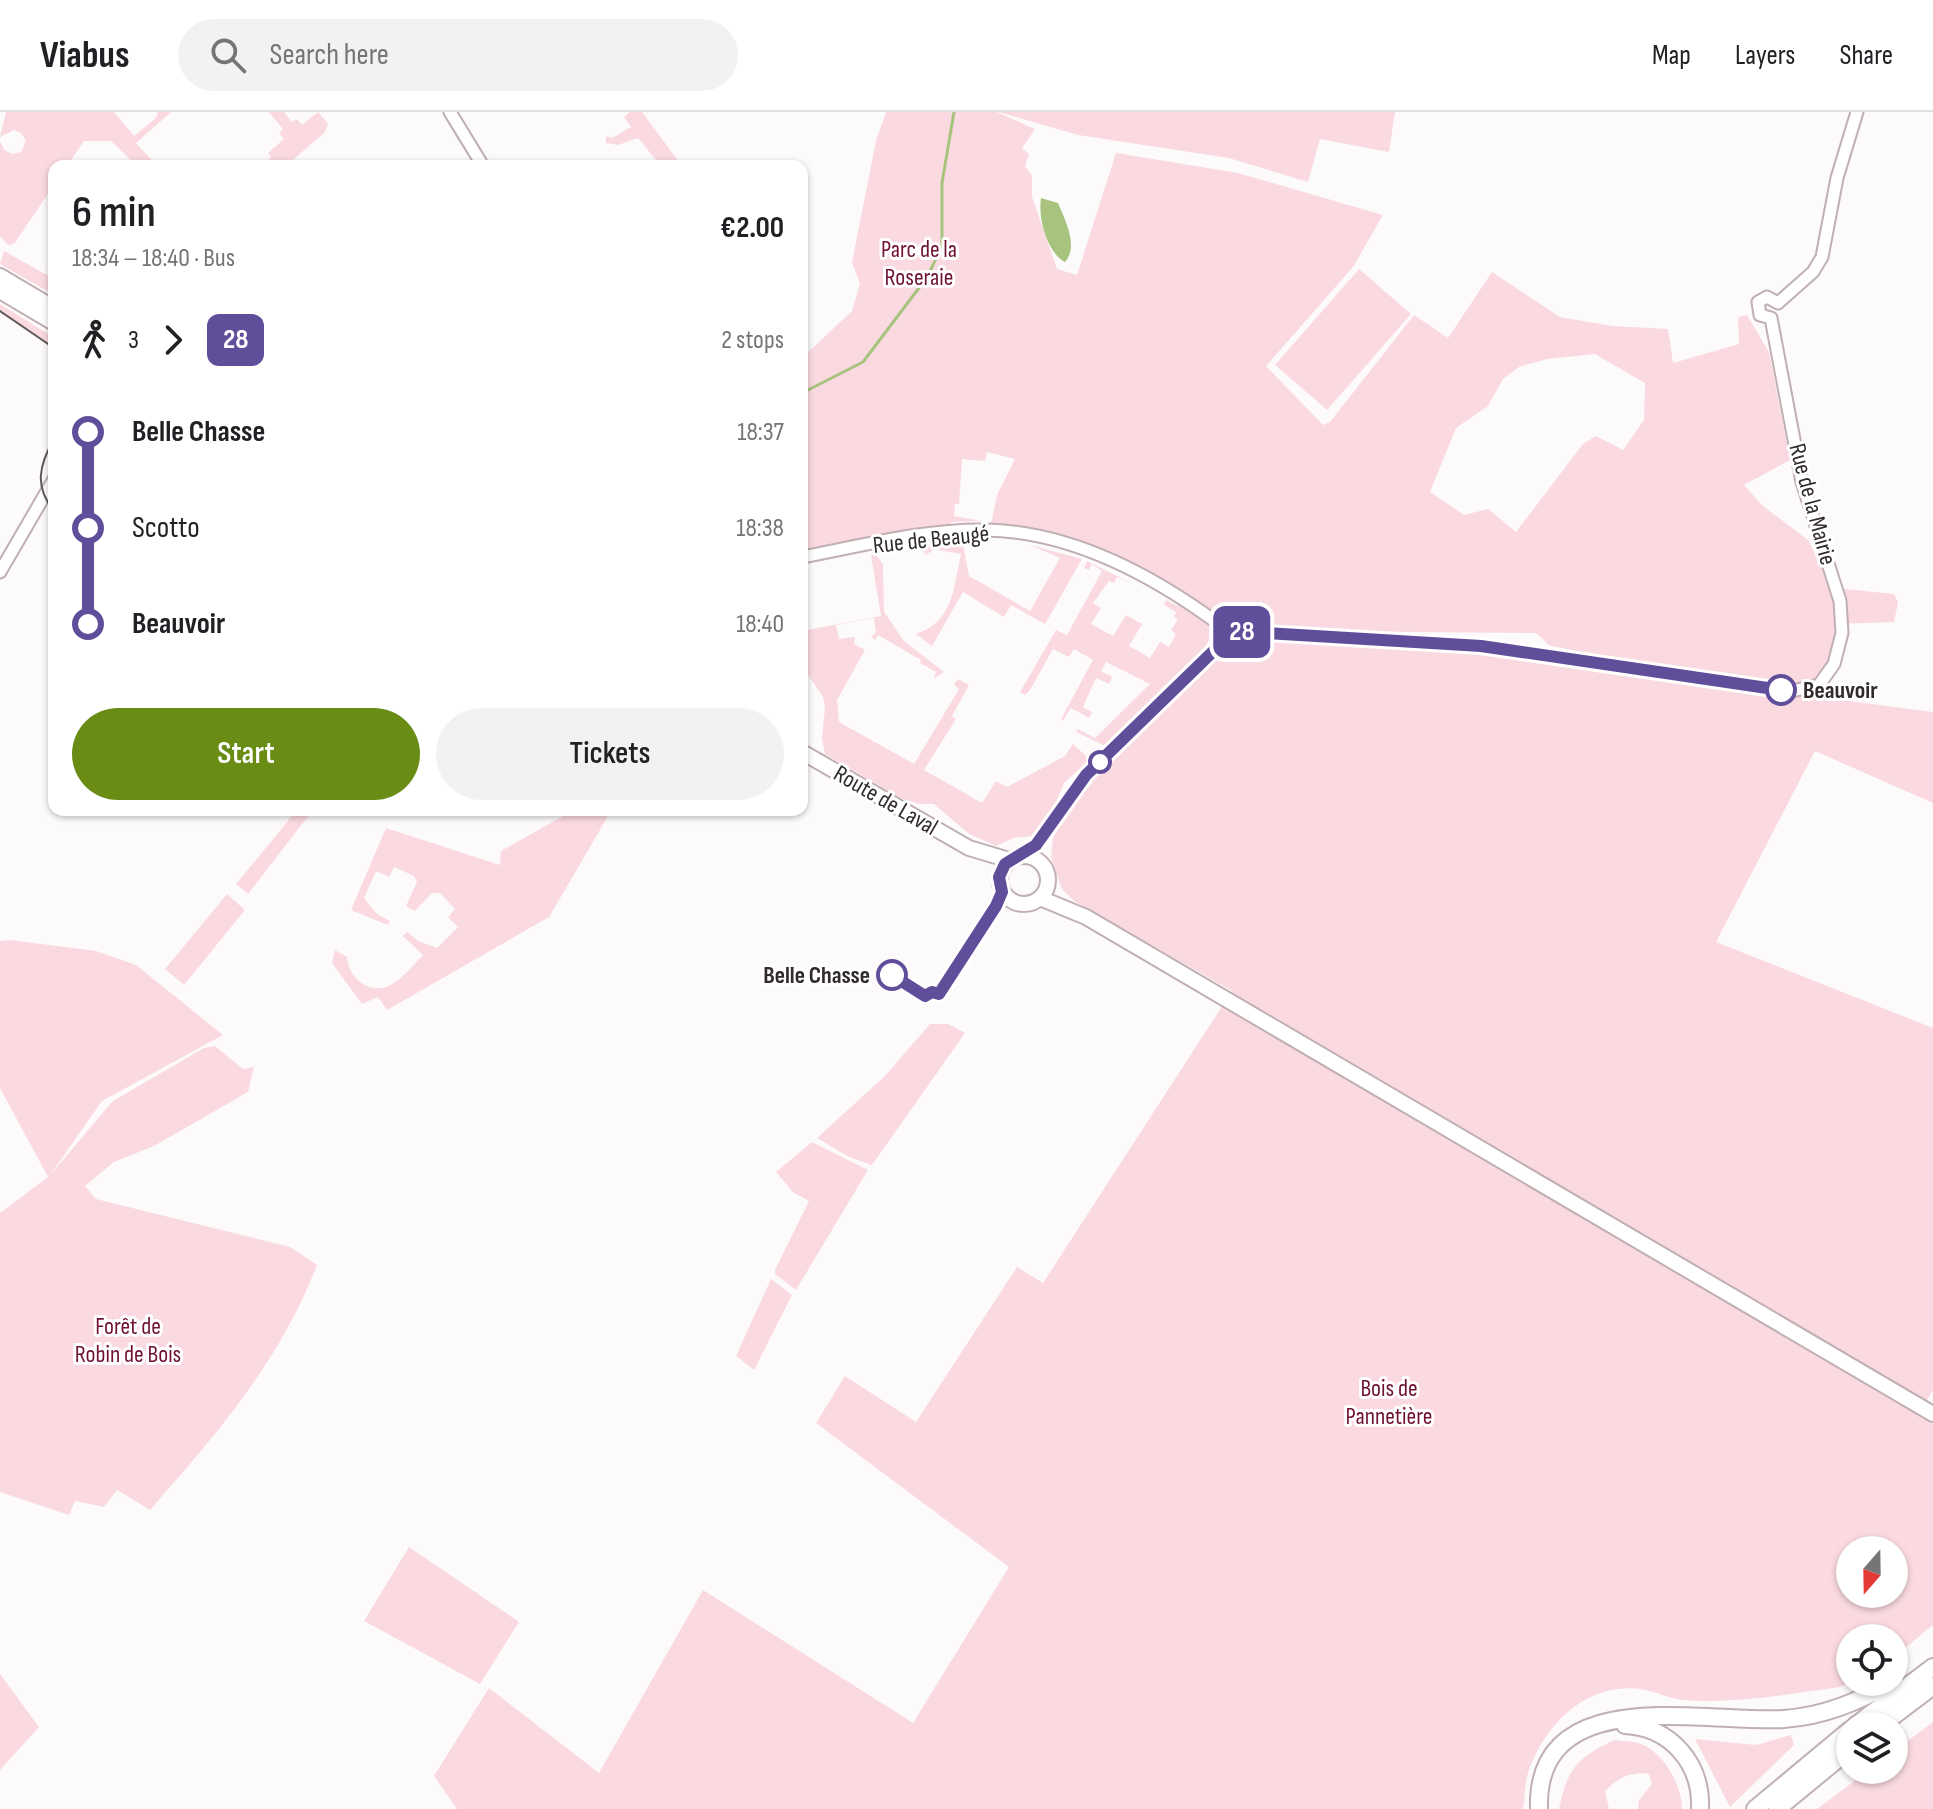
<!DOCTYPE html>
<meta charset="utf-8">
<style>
body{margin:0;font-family:"Sofia Sans Condensed",sans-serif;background:#f2f2f2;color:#202124;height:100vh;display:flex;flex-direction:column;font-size:30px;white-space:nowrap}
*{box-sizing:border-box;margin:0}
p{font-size:26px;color:#757577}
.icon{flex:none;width:44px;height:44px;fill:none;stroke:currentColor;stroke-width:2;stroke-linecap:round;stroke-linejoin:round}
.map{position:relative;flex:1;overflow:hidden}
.sheet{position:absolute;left:48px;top:48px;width:760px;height:656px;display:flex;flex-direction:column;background:#fff;border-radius:16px;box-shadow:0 2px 6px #0004}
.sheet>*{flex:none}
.badge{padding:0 16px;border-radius:12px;font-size:28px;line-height:52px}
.needle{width:52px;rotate:200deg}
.buttons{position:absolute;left:1836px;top:1424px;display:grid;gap:16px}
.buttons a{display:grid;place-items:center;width:72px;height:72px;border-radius:50%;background:#fff;box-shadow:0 2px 6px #0004;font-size:40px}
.map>.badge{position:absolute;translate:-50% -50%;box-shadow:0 0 0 4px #fff}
.legs{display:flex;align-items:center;gap:12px;height:88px;padding:0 24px;font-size:26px}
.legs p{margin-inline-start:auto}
.overview{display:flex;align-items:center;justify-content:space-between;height:136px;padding:0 24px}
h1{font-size:44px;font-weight:600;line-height:60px}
.button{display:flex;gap:16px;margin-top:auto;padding:16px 24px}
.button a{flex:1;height:92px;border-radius:48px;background:#698c15;color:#fff;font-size:32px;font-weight:600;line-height:92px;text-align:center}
.button a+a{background:#f2f2f2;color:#202124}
ul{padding:0 24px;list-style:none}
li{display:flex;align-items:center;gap:28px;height:96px;font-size:30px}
li i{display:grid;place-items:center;width:12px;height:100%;margin:0 10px;background:currentColor}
li i::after{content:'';width:20px;height:20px;margin:-10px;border:6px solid;border-radius:50%;background:#fff}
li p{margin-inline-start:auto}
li:first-child i{background:linear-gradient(#0000 50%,currentColor 0)}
li:last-child i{background:linear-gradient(currentColor 50%,#0000 0)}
header{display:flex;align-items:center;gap:48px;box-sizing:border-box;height:112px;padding:0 40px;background:#fff;border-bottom:2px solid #e0e0e0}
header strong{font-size:38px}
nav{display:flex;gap:44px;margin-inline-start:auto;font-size:28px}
.search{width:560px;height:72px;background:#f2f2f2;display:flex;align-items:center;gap:20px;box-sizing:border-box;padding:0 28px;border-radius:44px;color:#757577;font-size:30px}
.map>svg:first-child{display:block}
.green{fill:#fadae0;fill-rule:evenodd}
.water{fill:#a8c37e}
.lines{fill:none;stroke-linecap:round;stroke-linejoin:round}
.stream{stroke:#a8c37e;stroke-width:3}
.minor-casing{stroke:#c0afb3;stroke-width:15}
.major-casing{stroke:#c0afb3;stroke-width:18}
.highway-casing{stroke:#c0afb3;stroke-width:20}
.minor{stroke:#fff;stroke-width:11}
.major{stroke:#fff;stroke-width:14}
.highway{stroke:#fff;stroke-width:16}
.tram{stroke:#5f595a;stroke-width:2}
.line-1-casing{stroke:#fff;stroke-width:18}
.line-1{stroke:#614e9b;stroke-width:12}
.stop-1-dot{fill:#fff;stroke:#614e9b;stroke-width:4}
.labels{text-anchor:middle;stroke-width:6;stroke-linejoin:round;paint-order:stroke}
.park-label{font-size:24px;fill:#6e1134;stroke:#fff}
.street-label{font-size:24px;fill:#312b2c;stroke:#fff}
.stop-label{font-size:24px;font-weight:bold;fill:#312b2c;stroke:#fff;text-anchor:start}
</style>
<header>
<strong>Viabus</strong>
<div class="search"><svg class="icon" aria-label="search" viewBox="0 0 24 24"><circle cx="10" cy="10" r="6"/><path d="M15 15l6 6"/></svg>Search here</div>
<nav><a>Map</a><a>Layers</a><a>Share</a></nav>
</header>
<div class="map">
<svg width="1933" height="1697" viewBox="0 0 1933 1697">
<rect width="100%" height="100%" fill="#fdfafb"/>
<path class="green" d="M 6,0 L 114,0 L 134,24 L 156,6 L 158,0 L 171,0 L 136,31 L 157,54 L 137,54 L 111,29 L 84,29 L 67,54 L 54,54 L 54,73 L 14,132 L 8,133 L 0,124 L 0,29 L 4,38 L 13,42 L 21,40 L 26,29 L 21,21 L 14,18 L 0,25 Z
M 269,0 L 284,0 L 292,10 L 297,7 L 302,13 L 318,0 L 328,12 L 325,20 L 286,54 L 264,54 L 271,45 L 268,41 L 284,27 L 279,21 L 283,17 Z
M 630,0 L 642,0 L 682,54 L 661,54 L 638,26 L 618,33 L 606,31 L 606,24 L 612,26 L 631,15 L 624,5 Z
M 886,0 L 997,0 L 1035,17 L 1022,36 L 1029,42 L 1025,54 L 1032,64 L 1032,85 L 1057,157 L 1077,163 L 1116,41 L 1238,61 L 1383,103 L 1353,155 L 1266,254 L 1323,313 L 1330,310 L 1414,203 L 1448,226 L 1492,160 L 1560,205 L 1612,214 L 1668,217 L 1673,251 L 1739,232 L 1738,205 L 1747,203 L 1769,240 L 1790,348 L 1744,373 L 1763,394 L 1808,428 L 1829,469 L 1845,477 L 1894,482 L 1898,490 L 1894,510 L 1837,512 C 1838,529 1833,565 1815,572 C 1808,575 1796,574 1788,574 L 1566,537 L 1549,533 L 1536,521 L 1315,519 L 1933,600 L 1933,691 L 1815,639 L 1716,830 L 1933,916 L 1933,1278 L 1918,1303 L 1933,1312 L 1933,1513 L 1898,1542 L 1894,1544 L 1894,1526 L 1850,1526 L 1850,1570 L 1840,1575 C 1789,1582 1733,1592 1682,1588 C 1668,1586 1654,1579 1640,1577 C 1588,1571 1549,1608 1530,1655 C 1525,1667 1525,1684 1523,1697 L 457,1697 L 434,1664 L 489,1576 L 599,1661 L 703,1478 L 913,1611 L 1009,1455 L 816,1311 L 845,1264 L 916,1310 L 1017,1155 L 1043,1171 L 1232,879 L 1074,789 L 1062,777 L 1051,745 L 1053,726 L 1067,693 L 1089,664 L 1196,563 L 1223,533 L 1251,517 L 1240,513 L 1237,502 L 1213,502 L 1094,441 L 990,418 L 997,383 L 1015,347 L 987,340 L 985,349 L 962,347 L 959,392 L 955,392 L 954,404 L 982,409 L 951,410 L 949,421 L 802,445 L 802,246 L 852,199 L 860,172 L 852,150 L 876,29 ZM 1595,242 L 1645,271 L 1644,308 L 1623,338 L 1596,324 L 1583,332 L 1516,420 L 1488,397 L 1464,403 L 1430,380 L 1456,316 L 1488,294 L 1503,267 L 1519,255 L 1547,247 ZM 1850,1438 L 1894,1438 L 1894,1482 L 1850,1482 Z
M 999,0 L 1395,0 L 1389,40 L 1320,27 L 1308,70 L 1229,46 L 1078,23 Z
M 4,139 L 54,167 L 54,183 L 0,152 Z
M 1359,157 L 1411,202 L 1327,298 L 1275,253 Z
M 0,192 L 53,225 L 54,239 L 32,220 L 0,201 Z
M 962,428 L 969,464 L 1030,499 L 1060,446 L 1030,433 L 1082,447 L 1045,512 L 1011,493 L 1004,505 L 963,480 L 932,534 L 916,522 C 954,509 953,476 961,442 L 934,437 L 926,443 L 920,435 Z
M 875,442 L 883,452 L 884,500 L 904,529 L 944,560 L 933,567 L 936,560 L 920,551 L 921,548 L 878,523 L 875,528 L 871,525 L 876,520 L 874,506 L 836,513 L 839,527 L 855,525 L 854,532 L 865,538 L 837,588 L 839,610 L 914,652 L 959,577 L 954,573 L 958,567 L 969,573 L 952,604 L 956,607 L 924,658 L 982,691 L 996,669 L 1007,675 L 1065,644 L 1073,632 L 1086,644 L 1086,651 L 1064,671 L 1051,702 L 1033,724 L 1014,726 L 996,734 L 969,722 L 934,692 L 919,692 L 900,686 L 825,642 L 822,626 L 825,596 L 823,585 L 802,554 L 802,519 L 881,504 L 871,443 Z
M 1087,449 L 1133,472 L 1117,465 L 1114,471 L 1109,469 L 1093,491 L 1101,496 L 1091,512 L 1113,524 L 1126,503 L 1142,512 L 1129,534 L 1150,546 L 1160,530 L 1169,535 L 1176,522 L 1171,518 L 1178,507 L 1174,505 L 1176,500 L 1164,493 L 1166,488 L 1178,494 L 1183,492 C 1192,498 1208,506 1210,518 C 1215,545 1133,611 1112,631 L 1105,634 L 1076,620 L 1078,617 L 1095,626 L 1150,572 L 1106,550 L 1101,559 L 1112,565 L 1109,572 L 1096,566 L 1083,595 L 1092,600 L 1089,606 L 1071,596 L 1063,609 L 1061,607 L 1093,548 L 1074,537 L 1069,545 L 1053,537 L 1030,578 L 1025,583 L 1020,580 L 1056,518 L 1067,523 L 1102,459 L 1092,452 L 1089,458 L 1084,456 Z
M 297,698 L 313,698 L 248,782 L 236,772 Z
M 574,698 L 606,698 L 607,706 L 549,805 L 387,898 L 378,885 L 362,892 L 332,851 L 335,838 L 347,845 C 348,867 373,886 394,871 C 405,864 414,852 423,843 L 403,824 L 407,820 L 418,829 L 437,836 L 458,815 L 448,805 L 455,797 L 440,781 L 432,781 L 415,799 L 406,794 L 417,770 L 414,764 L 394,755 L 389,765 L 376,759 L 364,786 L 377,802 L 390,809 L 388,813 L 351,798 L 386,716 L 500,753 L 501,739 Z
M 227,782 L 245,798 L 184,873 L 165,857 Z
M 10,828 L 96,839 L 136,853 L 223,923 L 102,989 L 50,1063 L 113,989 L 204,936 L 215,934 L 243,957 L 254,955 L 248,980 L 154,1034 L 114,1050 L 85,1074 L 96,1087 L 290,1135 L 317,1153 C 278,1252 219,1319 150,1398 L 117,1378 L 104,1395 L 75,1389 L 69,1403 L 0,1380 L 0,1101 L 48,1065 L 0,976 L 0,829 Z
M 930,912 L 948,912 L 965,921 L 872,1053 L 849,1045 L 817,1026 L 885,964 Z
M 812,1030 L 868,1058 L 796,1178 L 775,1162 L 775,1158 L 809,1089 L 794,1081 L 776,1060 Z
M 771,1167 L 792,1183 L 754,1258 L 736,1244 Z
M 409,1435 L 519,1510 L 480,1572 L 364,1509 Z
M 0,1562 L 39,1615 L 0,1658 Z
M 1933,1610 L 1933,1697 L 1817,1697 L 1869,1658 L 1894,1658 L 1894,1639 Z
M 1791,1623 L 1794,1633 L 1730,1695 L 1695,1627 L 1756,1633 Z
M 1614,1628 C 1622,1629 1633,1629 1641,1632 C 1664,1641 1682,1673 1682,1697 L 1638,1697 L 1639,1688 L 1652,1672 L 1649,1662 C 1631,1659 1618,1666 1605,1679 L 1609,1697 L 1559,1697 C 1568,1656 1576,1647 1614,1628 Z"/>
<path class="water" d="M 1041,86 L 1058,91 C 1065,108 1079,134 1065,150 C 1046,140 1038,105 1041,86 Z"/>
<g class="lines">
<path class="stream" d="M 802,281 L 863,250 L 928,164 L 942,133 L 942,71 L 954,0"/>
<g class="minor-casing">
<path id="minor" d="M 450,0 L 483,54
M 1778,191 L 1813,160 L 1822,145 L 1837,66 L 1857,0
M 1771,206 L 1760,203 L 1758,190 L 1767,185 L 1778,191
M 802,445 C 861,434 924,417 985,418 C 1068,419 1149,461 1216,510
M 0,460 L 54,367
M 1269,522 L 1231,498 L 1223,499 L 1216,507 L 1217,517 L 1227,523 L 1250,520 L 1481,534 L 1792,579 L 1819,573 L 1834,552 L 1842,521 L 1840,489 L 1802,370 L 1771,206"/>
</g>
<g class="major-casing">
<path id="major" d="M 0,164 L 54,196
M 0,179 L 54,211
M 802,640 L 969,736 L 1009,748
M1000 768a24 24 0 1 1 48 0a24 24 0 1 1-48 0Z
M 1040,786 L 1086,805 L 1933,1302"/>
</g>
<g class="highway-casing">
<path id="highway" d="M 1625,1613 C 1671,1615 1702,1652 1700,1697
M 1855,1614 L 1933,1555
M 1880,1614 L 1933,1574
M 1539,1697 C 1535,1569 1706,1612 1784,1607 C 1824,1604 1858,1590 1892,1570
M 1755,1697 L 1850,1618
M 1777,1697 L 1850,1637"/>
</g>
<use href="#minor" class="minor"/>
<use href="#major" class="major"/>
<use href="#highway" class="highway"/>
<path class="tram" d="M 0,199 L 54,236
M 54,327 C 39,353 34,375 54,399"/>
</g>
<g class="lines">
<g class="line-1-casing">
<path id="line-1" d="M 892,863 L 925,884 L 932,880 L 939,882 L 996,794 L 1002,780 L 999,765 L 1005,752 L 1036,733 L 1086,663 L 1230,523 L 1250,520 L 1481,534 L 1781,578"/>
</g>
<use href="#line-1" class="line-1"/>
</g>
<g class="stop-1-dot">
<circle cx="1781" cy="578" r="14"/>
<circle cx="1100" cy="650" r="10"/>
<circle cx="892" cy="863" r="14"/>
</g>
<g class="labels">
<g class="park-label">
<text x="919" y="145">Parc de la<tspan x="919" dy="28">Roseraie</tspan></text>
<text x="128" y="1222">Forêt de<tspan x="128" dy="28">Robin de Bois</tspan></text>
<text x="1389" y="1284">Bois de<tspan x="1389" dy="28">Pannetière</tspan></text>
</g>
<g class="street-label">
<text transform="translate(1813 392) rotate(75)" y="8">Rue de la Mairie</text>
<text transform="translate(931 427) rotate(-6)" y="8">Rue de Beaugé</text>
<text transform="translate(886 688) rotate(30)" y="8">Route de Laval</text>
</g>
<g class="stop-label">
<text x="1803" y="586">Beauvoir</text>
<text x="870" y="871" text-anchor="end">Belle Chasse</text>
</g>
</g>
</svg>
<div class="buttons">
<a><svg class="needle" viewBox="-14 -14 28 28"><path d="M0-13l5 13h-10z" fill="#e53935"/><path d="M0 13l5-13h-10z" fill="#757577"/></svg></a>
<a><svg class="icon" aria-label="locate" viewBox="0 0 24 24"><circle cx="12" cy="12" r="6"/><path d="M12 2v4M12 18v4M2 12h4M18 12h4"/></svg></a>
<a><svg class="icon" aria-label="layers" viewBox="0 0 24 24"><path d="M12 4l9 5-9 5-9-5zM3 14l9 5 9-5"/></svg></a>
</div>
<b class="badge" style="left:1242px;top:520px;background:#614e9b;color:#fff">28</b>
<section class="sheet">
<div class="overview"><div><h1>6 min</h1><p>18:34 – 18:40 · Bus</p></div><b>€2.00</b></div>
<div class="legs"><svg class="icon" aria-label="walk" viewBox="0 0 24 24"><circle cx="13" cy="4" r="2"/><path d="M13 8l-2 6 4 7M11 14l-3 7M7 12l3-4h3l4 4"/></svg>3<svg class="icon" aria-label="forward" viewBox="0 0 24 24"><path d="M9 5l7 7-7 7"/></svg><b class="badge" style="background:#614e9b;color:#fff">28</b><p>2 stops</p></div>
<ul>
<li><i style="color:#614e9b"></i><b>Belle Chasse</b><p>18:37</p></li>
<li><i style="color:#614e9b"></i><span>Scotto</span><p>18:38</p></li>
<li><i style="color:#614e9b"></i><b>Beauvoir</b><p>18:40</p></li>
</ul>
<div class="button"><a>Start</a><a>Tickets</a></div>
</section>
</div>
